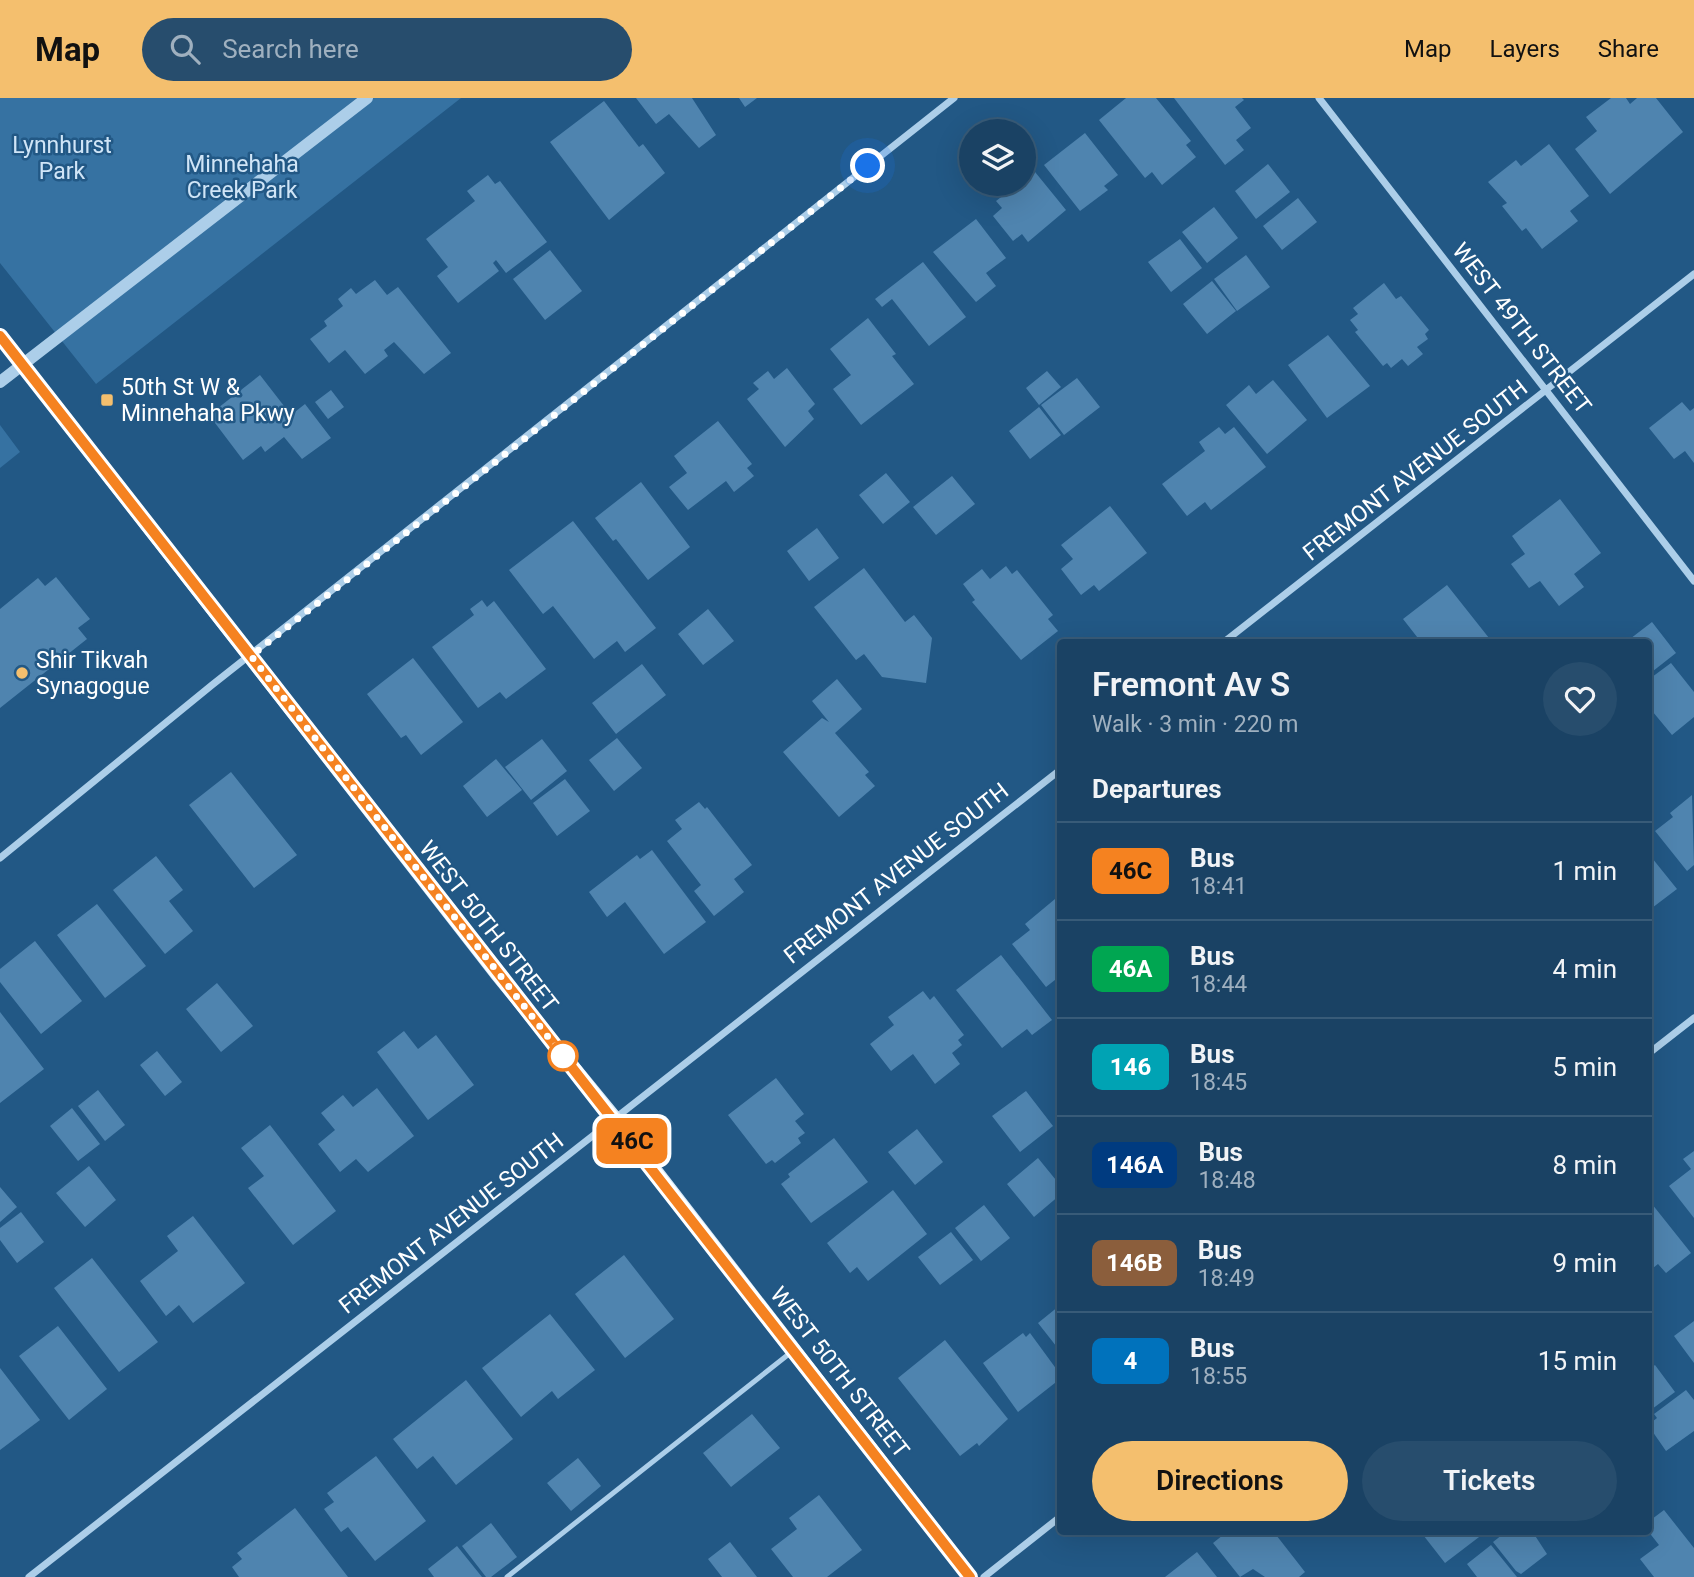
<!DOCTYPE html>
<meta charset="utf-8">
<style>
body{margin:0;font-family:Roboto,sans-serif;background:#274d6d;color:#f1f3f6;height:100vh;display:flex;flex-direction:column;font-size:26px;white-space:nowrap}
*{box-sizing:border-box;margin:0}
p{font-size:23px;color:#9fb0bf}
.icon{flex:none;width:38px;height:38px;fill:none;stroke:currentColor;stroke-width:2;stroke-linecap:round;stroke-linejoin:round}
.map{position:relative;flex:1;overflow:hidden}
.drawer{position:absolute;left:1057px;top:541px;width:595px;height:896px;display:flex;flex-direction:column;background:#1a4264;border-radius:7px;box-shadow:0 7px 28px #0002,0 0 0 2px #385b78}
.drawer>*{flex:none}
.badge{padding:0 14px;border-radius:10px;font-size:24px;line-height:46px}
.tools{position:absolute;left:959px;top:21px;display:grid;gap:14px}
.tools a{display:grid;place-items:center;width:77px;height:77px;border-radius:50%;background:#1a4264;box-shadow:0 7px 28px #0002,0 0 0 2px #385b78;font-size:35px}
.you{position:absolute;width:35px;height:35px;margin:-18px;border:5px solid #fff;border-radius:50%;background:#1a73e8;box-shadow:0 0 0 10px #1a73e833}
.map>.badge{position:absolute;translate:-50% -50%;box-shadow:0 0 0 4px #fff}
h2{padding:0 35px;font-size:26px;line-height:63px}
.round{display:grid;place-items:center;flex:none;width:74px;height:74px;border-radius:37px;background:#274d6d}
.head{display:flex;align-items:center;justify-content:space-between;height:119px;padding:0 35px}
h1{font-size:33px;font-weight:600;line-height:52px}
.action{display:flex;gap:14px;margin-top:auto;padding:14px 35px}
.action a{flex:1;height:80px;border-radius:42px;background:#f4bf6e;color:#111;font-size:28px;font-weight:600;line-height:80px;text-align:center}
.action a+a{background:#274d6d;color:#f1f3f6}
ul{padding:0;list-style:none}
li{display:flex;align-items:center;gap:21px;height:98px;padding:0 35px;border-top:2px solid #385b78}
li div{flex:1}
li b{display:block;font-size:26px}
li em{font-style:normal}
li .badge{min-width:77px;font-weight:700;text-align:center}
header{display:flex;align-items:center;gap:42px;box-sizing:border-box;height:98px;padding:0 35px;background:#f4bf6e;color:#111}
header strong{font-size:33px}
nav{display:flex;gap:38px;margin-inline-start:auto;font-size:24px}
.search{width:490px;height:63px;background:#274d6d;display:flex;align-items:center;gap:18px;box-sizing:border-box;padding:0 24px;border-radius:38px;color:#9fb0bf;font-size:26px}
.map>svg:first-child{display:block}
.green{fill:#3672a2}
.building{fill:#4f84af}
.lines{fill:none;stroke-linecap:round;stroke-linejoin:round}
.service{stroke:#accee9;stroke-width:5}
.minor{stroke:#accee9;stroke-width:7}
.tertiary{stroke:#accee9;stroke-width:12}
.secondary{stroke:#d6e8f7;stroke-width:14}
.line-casing{stroke:#fff;stroke-width:16}
.line{stroke:#f58220;stroke-width:10}
.walk{stroke:#fff;stroke-width:7;stroke-dasharray:0 12.6}
.poi-dot{fill:#f4bf6e;stroke:#225885;stroke-width:2.5}
.stop-dot{fill:#fff;stroke:#f58220;stroke-width:3.5}
.labels{text-anchor:middle;stroke-width:5;stroke-linejoin:round;paint-order:stroke}
.park-label{font-size:23px;fill:#d0e5f7;stroke:#225885}
.street-label{font-size:23px;fill:#fff;stroke:#225885}
.poi-label{font-size:23px;fill:#fff;stroke:#225885;text-anchor:start}
</style>
<header>
<strong>Map</strong>
<div class="search"><svg class="icon" aria-label="search" viewBox="0 0 24 24"><circle cx="10" cy="10" r="6"/><path d="M15 15l6 6"/></svg>Search here</div>
<nav><a>Map</a><a>Layers</a><a>Share</a></nav>
</header>
<div class="map">
<svg width="1694" height="1479" viewBox="0 0 1694 1479">
<rect width="100%" height="100%" fill="#225885"/>
<path class="green" d="M 0,0 L 461,0 L 96,286 L 0,165 Z
M 0,327 L 20,354 L 0,370 Z"/>
<path class="building" d="M 636,0 L 692,0 L 716,37 L 699,50 L 669,16 L 656,26 Z
M 739,0 L 757,0 L 745,9 Z
M 1126,0 L 1156,0 L 1191,43 L 1186,47 L 1196,59 L 1162,87 L 1152,74 L 1145,80 L 1099,22 Z
M 1174,0 L 1242,0 L 1244,2 L 1235,9 L 1251,30 L 1236,42 L 1244,52 L 1225,67 Z
M 1611,0 L 1626,0 L 1630,6 L 1637,0 L 1656,0 L 1683,34 L 1610,96 L 1575,51 L 1597,33 L 1586,19 Z
M 604,3 L 639,49 L 643,46 L 665,75 L 609,122 L 550,44 Z
M 1085,35 L 1118,77 L 1104,88 L 1108,92 L 1080,113 L 1044,67 Z
M 1549,46 L 1589,98 L 1570,113 L 1578,123 L 1542,151 L 1526,130 L 1522,133 L 1502,108 L 1507,105 L 1488,84 L 1516,62 L 1521,68 Z
M 1268,66 L 1290,94 L 1256,121 L 1235,93 Z
M 1031,69 L 1066,112 L 1028,144 L 1022,136 L 1013,143 L 993,118 L 1002,110 L 996,103 L 1018,86 L 1024,86 L 1024,75 Z
M 488,77 L 495,86 L 500,83 L 547,144 L 506,175 L 496,162 L 493,165 L 499,173 L 458,205 L 437,178 L 448,169 L 426,141 L 475,103 L 467,93 Z
M 1298,100 L 1317,124 L 1282,152 L 1263,128 Z
M 1214,109 L 1238,140 L 1207,165 L 1182,134 Z
M 976,121 L 1006,160 L 986,175 L 996,188 L 976,204 L 933,154 Z
M 1180,141 L 1202,170 L 1171,194 L 1148,164 Z
M 550,152 L 582,193 L 545,222 L 513,181 Z
M 1246,157 L 1270,189 L 1237,213 L 1214,181 Z
M 923,164 L 966,219 L 929,248 L 892,201 L 882,209 L 875,201 Z
M 375,182 L 387,197 L 398,189 L 451,255 L 424,276 L 394,244 L 384,252 L 388,258 L 365,276 L 345,252 L 329,265 L 310,241 L 327,228 L 324,223 L 343,208 L 338,201 L 351,190 L 356,196 Z
M 1212,183 L 1236,213 L 1207,236 L 1183,206 Z
M 1384,185 L 1396,201 L 1401,198 L 1429,232 L 1425,236 L 1428,241 L 1417,249 L 1423,256 L 1408,268 L 1402,261 L 1391,270 L 1387,265 L 1383,268 L 1355,234 L 1358,232 L 1350,222 L 1358,216 L 1353,210 Z
M 868,220 L 896,256 L 892,258 L 914,286 L 861,327 L 833,291 L 851,277 L 830,251 Z
M 1328,237 L 1370,288 L 1327,320 L 1288,267 Z
M 787,270 L 815,306 L 808,313 L 814,321 L 785,349 L 747,301 L 759,291 L 753,285 L 768,273 L 774,281 Z
M 1047,273 L 1061,289 L 1039,307 L 1026,290 Z
M 260,277 L 291,317 L 305,306 L 331,340 L 302,361 L 284,339 L 265,354 L 261,348 L 243,362 L 209,317 Z
M 1077,280 L 1100,309 L 1064,337 L 1041,307 Z
M 1273,282 L 1307,322 L 1267,356 L 1226,307 L 1249,287 L 1256,296 Z
M 331,292 L 344,309 L 328,321 L 315,304 Z
M 1682,304 L 1690,313 L 1694,310 L 1694,365 L 1685,353 L 1674,361 L 1649,330 Z
M 1039,309 L 1061,337 L 1030,361 L 1009,333 Z
M 718,323 L 752,366 L 747,370 L 754,378 L 734,394 L 726,383 L 688,412 L 669,389 L 687,375 L 674,358 Z
M 1219,329 L 1225,336 L 1234,329 L 1266,369 L 1211,412 L 1205,404 L 1187,418 L 1162,386 L 1205,353 L 1199,344 Z
M 886,375 L 910,404 L 883,426 L 859,397 Z
M 952,378 L 975,406 L 936,437 L 913,409 Z
M 641,384 L 690,449 L 648,482 L 616,441 L 613,443 L 595,420 Z
M 1560,401 L 1601,455 L 1574,476 L 1584,489 L 1559,508 L 1540,483 L 1529,490 L 1511,466 L 1525,456 L 1512,438 Z
M 1110,408 L 1147,455 L 1099,493 L 1094,487 L 1081,497 L 1061,471 L 1073,461 L 1061,447 Z
M 573,423 L 656,530 L 625,554 L 617,543 L 594,561 L 553,508 L 543,516 L 509,472 Z
M 817,430 L 839,460 L 809,483 L 787,453 Z
M 1006,468 L 1012,476 L 1017,472 L 1053,517 L 1048,521 L 1058,533 L 1021,562 L 972,504 L 975,502 L 963,486 L 982,471 L 990,481 Z
M 864,470 L 905,524 L 914,517 L 932,540 L 926,585 L 882,579 L 864,556 L 856,562 L 814,509 Z
M 56,479 L 90,521 L 78,530 L 87,541 L 0,610 L 0,511 L 38,480 L 45,488 Z
M 1447,487 L 1489,540 L 1483,544 L 1421,544 L 1403,521 Z
M 482,502 L 487,509 L 494,503 L 546,571 L 506,601 L 500,594 L 478,610 L 432,549 L 474,517 L 470,511 Z
M 708,511 L 734,543 L 703,567 L 678,536 Z
M 1652,524 L 1676,555 L 1648,577 L 1648,544 L 1626,544 Z
M 413,560 L 463,624 L 421,657 L 406,637 L 401,640 L 367,596 Z
M 1671,565 L 1694,594 L 1694,619 L 1672,637 L 1648,608 L 1648,582 Z
M 642,566 L 666,597 L 616,636 L 592,605 Z
M 837,581 L 862,611 L 835,635 L 869,674 L 865,677 L 875,688 L 839,719 L 783,654 L 822,620 L 829,624 L 812,603 Z
M 617,640 L 642,670 L 614,693 L 589,662 Z
M 542,641 L 567,673 L 531,702 L 505,669 Z
M 496,661 L 522,692 L 487,719 L 463,688 Z
M 231,674 L 297,757 L 254,790 L 189,707 Z
M 565,681 L 590,713 L 557,738 L 533,705 Z
M 1692,697 L 1694,767 L 1687,773 L 1655,733 L 1673,719 L 1670,715 Z
M 699,704 L 705,711 L 707,709 L 752,767 L 734,781 L 744,794 L 714,818 L 694,793 L 701,787 L 667,743 L 682,731 L 675,722 Z
M 652,752 L 706,824 L 664,856 L 625,804 L 607,819 L 589,794 L 637,757 L 640,761 Z
M 1648,755 L 1677,791 L 1648,813 Z
M 156,758 L 183,792 L 169,803 L 193,833 L 165,856 L 113,792 Z
M 1055,801 L 1060,808 L 1060,878 L 1046,889 L 1012,846 L 1030,832 L 1025,826 Z
M 97,806 L 146,868 L 105,900 L 57,837 Z
M 35,843 L 82,903 L 41,936 L 0,884 L 0,871 Z
M 1001,857 L 1052,922 L 1032,937 L 1027,931 L 1002,950 L 956,892 Z
M 217,885 L 253,928 L 221,954 L 186,911 Z
M 923,893 L 930,902 L 934,898 L 964,937 L 958,942 L 962,947 L 952,955 L 960,966 L 935,986 L 913,956 L 891,973 L 870,946 L 894,927 L 888,919 Z
M 0,914 L 44,971 L 0,1005 Z
M 404,933 L 418,951 L 436,937 L 474,987 L 428,1022 L 377,954 Z
M 157,953 L 182,984 L 165,998 L 140,967 Z
M 776,980 L 804,1016 L 795,1023 L 805,1035 L 798,1040 L 801,1045 L 775,1065 L 772,1062 L 766,1066 L 728,1017 Z
M 377,990 L 414,1038 L 368,1074 L 356,1061 L 340,1074 L 318,1046 L 335,1032 L 321,1015 L 343,997 L 353,1009 Z
M 98,992 L 125,1027 L 105,1043 L 78,1008 Z
M 1026,993 L 1053,1028 L 1020,1054 L 992,1018 Z
M 72,1010 L 100,1046 L 78,1063 L 50,1028 Z
M 270,1027 L 336,1113 L 293,1147 L 248,1090 L 264,1078 L 241,1050 Z
M 917,1031 L 943,1064 L 915,1087 L 888,1054 Z
M 834,1040 L 868,1084 L 811,1125 L 781,1086 L 790,1079 L 788,1076 Z
M 1694,1053 L 1694,1120 L 1669,1088 L 1691,1071 L 1683,1061 Z
M 1038,1060 L 1060,1087 L 1060,1097 L 1034,1119 L 1007,1086 Z
M 89,1068 L 116,1102 L 85,1129 L 56,1095 Z
M 0,1089 L 17,1109 L 0,1124 Z
M 893,1092 L 927,1136 L 868,1183 L 857,1169 L 850,1175 L 827,1145 Z
M 1648,1101 L 1691,1155 L 1666,1175 L 1658,1166 L 1648,1174 Z
M 984,1107 L 1010,1140 L 981,1163 L 955,1130 Z
M 21,1114 L 44,1144 L 17,1165 L 0,1142 L 0,1130 Z
M 193,1118 L 245,1185 L 193,1225 L 179,1207 L 166,1218 L 140,1183 L 178,1153 L 167,1138 Z
M 951,1134 L 973,1162 L 940,1187 L 918,1159 Z
M 624,1157 L 674,1221 L 625,1260 L 575,1196 Z
M 92,1160 L 158,1244 L 119,1274 L 54,1190 Z
M 1060,1199 L 1060,1253 L 1038,1225 L 1059,1208 L 1055,1203 Z
M 550,1216 L 595,1272 L 558,1301 L 552,1293 L 521,1319 L 482,1270 Z
M 1694,1223 L 1694,1265 L 1674,1238 Z
M 58,1228 L 107,1291 L 69,1322 L 19,1258 Z
M 1023,1235 L 1026,1239 L 1030,1235 L 1060,1276 L 1060,1281 L 1018,1314 L 983,1265 Z
M 945,1242 L 1008,1321 L 979,1348 L 977,1345 L 960,1358 L 898,1280 Z
M 1655,1267 L 1675,1294 L 1648,1314 L 1648,1272 Z
M 0,1270 L 40,1322 L 0,1352 Z
M 466,1282 L 513,1341 L 456,1387 L 433,1358 L 417,1371 L 393,1341 Z
M 1686,1292 L 1694,1302 L 1694,1333 L 1666,1353 L 1648,1327 L 1657,1320 L 1654,1316 Z
M 752,1316 L 780,1350 L 731,1389 L 703,1355 Z
M 376,1358 L 426,1423 L 375,1463 L 348,1429 L 341,1434 L 324,1411 L 334,1404 L 327,1395 Z
M 578,1360 L 601,1388 L 571,1413 L 547,1385 Z
M 819,1397 L 862,1452 L 827,1479 L 793,1479 L 771,1451 L 797,1431 L 789,1420 Z
M 295,1410 L 348,1479 L 239,1479 L 232,1469 L 242,1461 L 237,1455 Z
M 1664,1412 L 1694,1450 L 1694,1479 L 1654,1479 L 1640,1461 L 1659,1447 L 1648,1433 L 1648,1424 Z
M 491,1425 L 517,1459 L 491,1479 L 486,1479 L 462,1448 Z
M 1228,1433 L 1273,1433 L 1305,1474 L 1299,1479 L 1265,1479 L 1253,1471 L 1240,1479 L 1213,1445 Z
M 1420,1433 L 1481,1433 L 1483,1436 L 1445,1465 Z
M 1507,1433 L 1532,1433 L 1547,1456 L 1521,1476 L 1516,1473 L 1493,1444 Z
M 730,1444 L 757,1479 L 722,1479 L 708,1461 Z
M 1491,1447 L 1517,1479 L 1477,1479 L 1467,1466 Z
M 457,1448 L 482,1479 L 434,1479 L 428,1471 Z
M 1197,1454 L 1217,1479 L 1165,1479 Z"/>
<g class="lines">
<path class="service" d="M 507,1479 L 794,1252"/>
<path class="minor" d="M 1319,0 L 1694,483
M 1224,544 L 1694,176
M 0,760 L 212,587 L 954,0
M 1648,956 L 1694,920
M 29,1479 L 1060,672
M 984,1479 L 1060,1419"/>
<path class="tertiary" d="M 0,284 L 367,0"/>
<path class="secondary" d="M 0,238 L 496,875 L 614,1019 L 970,1479"/>
</g>
<g class="lines">
<g class="line-casing">
<path id="line" d="M 0,238 C 324,651 646,1065 970,1479"/>
</g>
<use href="#line" class="line"/>
<path class="walk" d="M 563,958 L 251,558 L 868,68"/>
</g>
<g class="poi-dot">
<rect x="100" y="295" width="14" height="14" rx="3.5"/>
<circle cx="22" cy="575" r="7"/>
</g>
<circle class="stop-dot" cx="563" cy="958" r="14"/>
<g class="labels">
<g class="park-label">
<text x="62" y="55">Lynnhurst<tspan x="62" dy="26">Park</tspan></text>
<text x="242" y="74">Minnehaha<tspan x="242" dy="26">Creek Park</tspan></text>
</g>
<g class="street-label">
<text transform="translate(1522 230) rotate(52)" y="8">WEST 49TH STREET</text>
<text transform="translate(1415 372) rotate(-38)" y="8">FREMONT AVENUE SOUTH</text>
<text transform="translate(896 775) rotate(-38)" y="8">FREMONT AVENUE SOUTH</text>
<text transform="translate(489 828) rotate(52)" y="8">WEST 50TH STREET</text>
<text transform="translate(451 1125) rotate(-38)" y="8">FREMONT AVENUE SOUTH</text>
<text transform="translate(840 1274) rotate(52)" y="8">WEST 50TH STREET</text>
</g>
<g class="poi-label">
<text x="121" y="297">50th St W &amp;<tspan x="121" dy="26">Minnehaha Pkwy</tspan></text>
<text x="36" y="570">Shir Tikvah<tspan x="36" dy="26">Synagogue</tspan></text>
</g>
</g>
</svg>
<div class="tools">
<a><svg class="icon" aria-label="layers" viewBox="0 0 24 24"><path d="M12 4l9 5-9 5-9-5zM3 14l9 5 9-5"/></svg></a>
</div>
<div class="you" style="left:868px;top:68px"></div>
<b class="badge" style="left:632px;top:1043px;background:#f58220;color:#111">46C</b>
<section class="drawer">
<div class="head"><div><h1>Fremont Av S</h1><p>Walk · 3 min · 220 m</p></div><a class="round"><svg class="icon" aria-label="heart" viewBox="0 0 24 24"><path d="M12 20l-8-8c-3-5 5-10 8-4 3-6 11-1 8 4z"/></svg></a></div>
<h2>Departures</h2>
<ul>
<li><span class="badge" style="background:#f58220;color:#111">46C</span><div><b>Bus</b><p>18:41</p></div><em>1 min</em></li>
<li><span class="badge" style="background:#00a651;color:#fff">46A</span><div><b>Bus</b><p>18:44</p></div><em>4 min</em></li>
<li><span class="badge" style="background:#00a3b4;color:#fff">146</span><div><b>Bus</b><p>18:45</p></div><em>5 min</em></li>
<li><span class="badge" style="background:#003b80;color:#fff">146A</span><div><b>Bus</b><p>18:48</p></div><em>8 min</em></li>
<li><span class="badge" style="background:#8b5e3c;color:#fff">146B</span><div><b>Bus</b><p>18:49</p></div><em>9 min</em></li>
<li><span class="badge" style="background:#0072bc;color:#fff">4</span><div><b>Bus</b><p>18:55</p></div><em>15 min</em></li>
</ul>
<div class="action"><a>Directions</a><a>Tickets</a></div>
</section>
</div>
